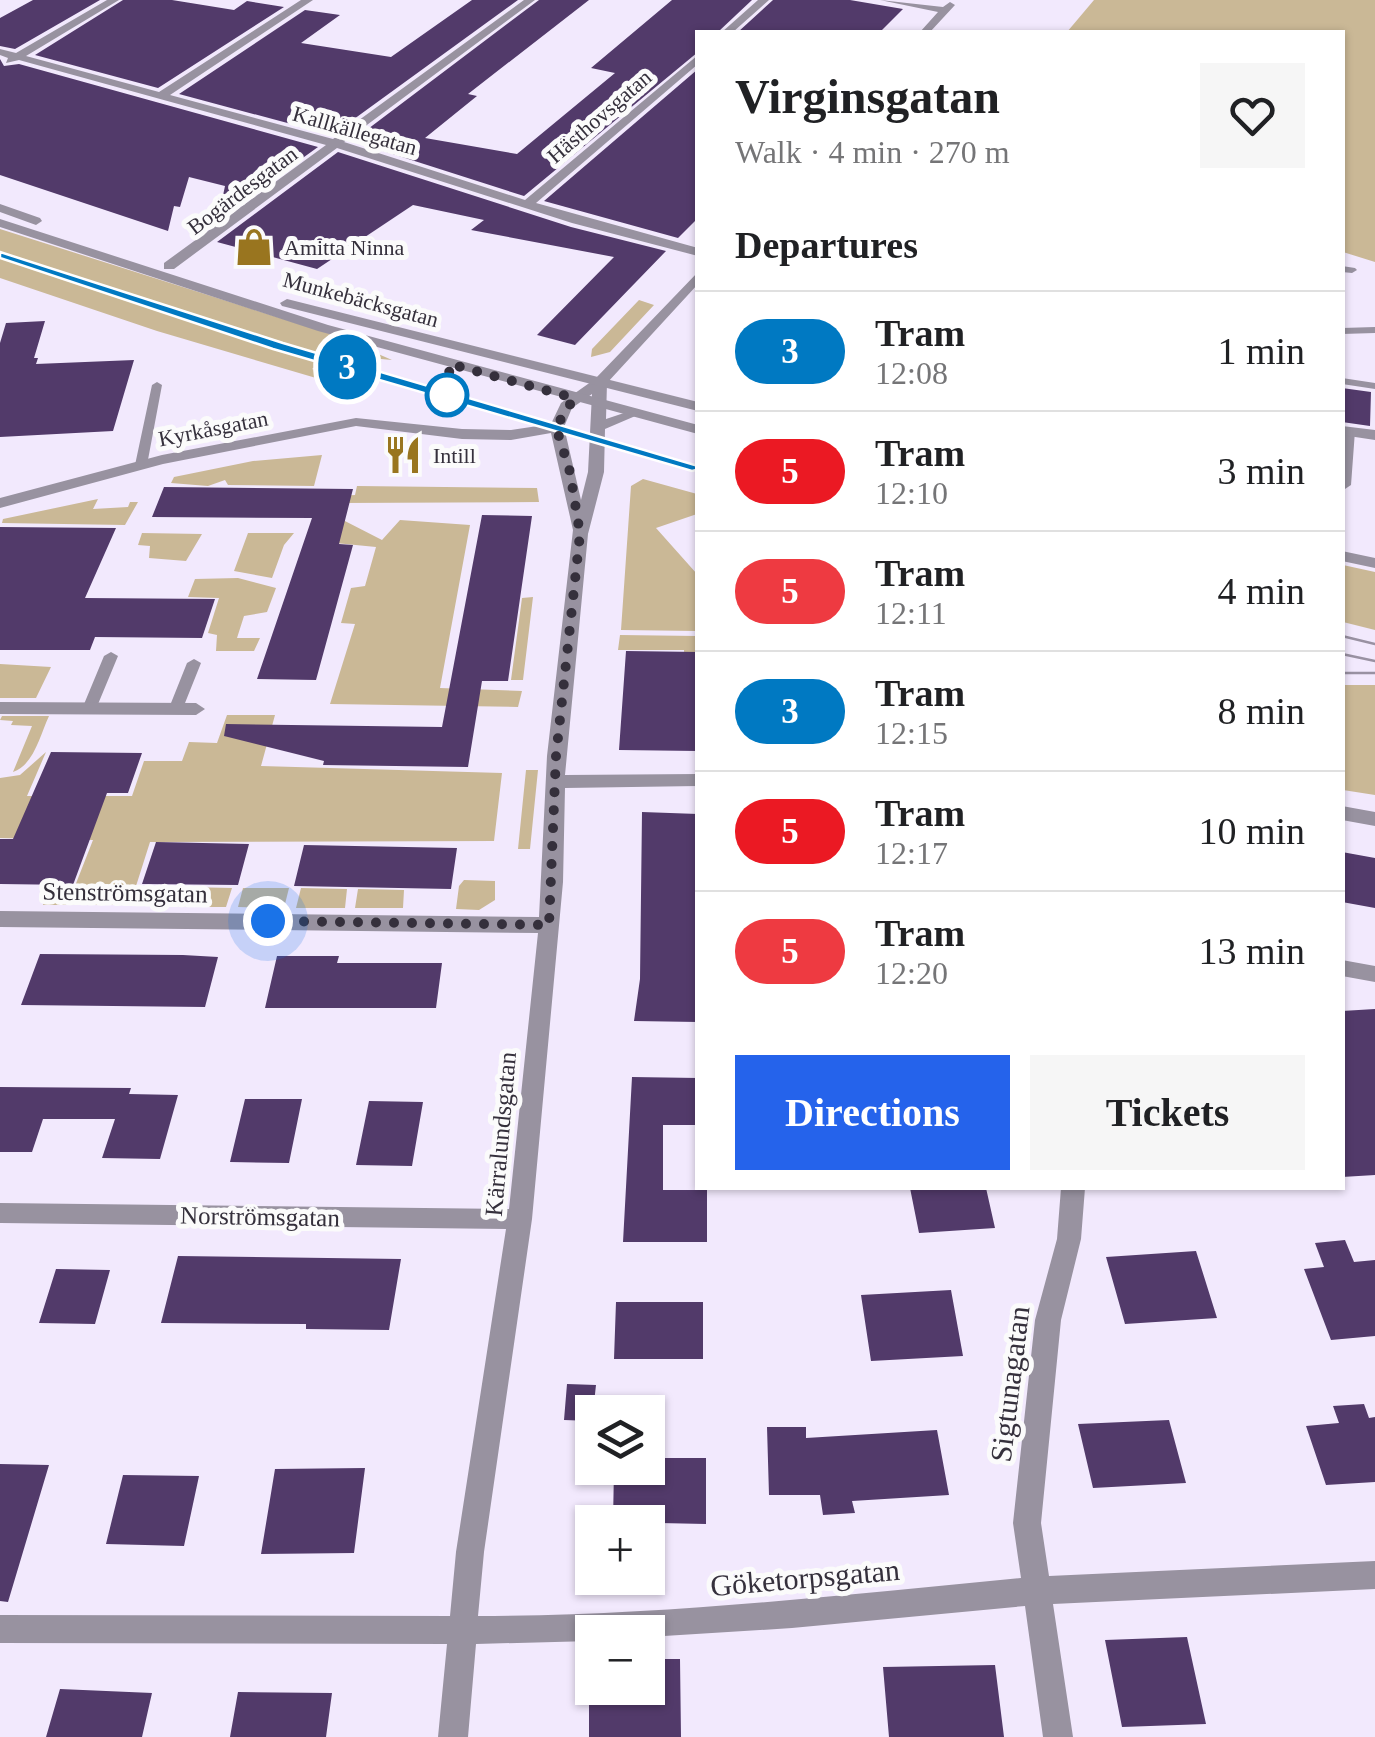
<!DOCTYPE html>
<meta charset="utf-8">
<style>
body{margin:0;font-family:"Times New Roman",serif;background:#f6f6f6;color:#202124;height:100vh;display:flex;flex-direction:column;font-size:38px;white-space:nowrap}
*{box-sizing:border-box;margin:0}
p{font-size:32px;color:#757577}
.icon{flex:none;width:55px;height:55px;fill:none;stroke:currentColor;stroke-width:2;stroke-linecap:round;stroke-linejoin:round}
.map{position:relative;flex:1;overflow:hidden}
.details{position:absolute;left:695px;top:30px;width:650px;height:1160px;display:flex;flex-direction:column;background:#fff;border-radius:0px;box-shadow:0 2px 8px #0004}
.details>*{flex:none}
.badge{padding:0 20px;border-radius:32px;font-size:35px;line-height:65px}
.fabs{position:absolute;left:575px;top:1395px;display:grid;gap:20px}
.fabs a{display:grid;place-items:center;width:90px;height:90px;border-radius:0px;background:#fff;box-shadow:0 2px 8px #0004;font-size:50px}
.you{position:absolute;width:50px;height:50px;margin:-25px;border:8px solid #fff;border-radius:50%;background:#1a73e8;box-shadow:0 0 0 15px #1a73e833}
.map>.badge{position:absolute;translate:-50% -50%;box-shadow:0 0 0 5px #fff}
h2{padding:0 40px;font-size:38px;line-height:90px}
.round{display:grid;place-items:center;flex:none;width:105px;height:105px;border-radius:0px;background:#f6f6f6}
.summary{display:flex;align-items:center;justify-content:space-between;height:170px;padding:0 40px}
h1{font-size:48px;font-weight:600;line-height:75px}
.action{display:flex;gap:20px;margin-top:auto;padding:20px 40px}
.action a{flex:1;height:115px;border-radius:0px;background:#2563eb;color:#fff;font-size:40px;font-weight:600;line-height:115px;text-align:center}
.action a+a{background:#f6f6f6;color:#202124}
ul{padding:0;list-style:none}
li{display:flex;align-items:center;gap:30px;height:120px;padding:0 40px;border-top:2px solid #e0e0e0}
li div{flex:1}
li b{display:block;font-size:38px}
li em{font-style:normal}
li .badge{min-width:110px;font-weight:700;text-align:center}
.map>svg:first-child{display:block}
.green{fill:#cab896}
.building{fill:#523a6a}
.lines{fill:none;stroke-linecap:round;stroke-linejoin:round}
.service{fill:#9892a0;fill-rule:evenodd}
.minor{fill:#9892a0;fill-rule:evenodd}
.tertiary{fill:#9892a0;fill-rule:evenodd}
.tram{stroke:#9991a2;stroke-width:2.5}
.line{fill:#0079c2;stroke:#fff;stroke-width:2.5}
.walk{stroke:#35303c;stroke-width:10;stroke-dasharray:0 18}
.stop-dot{fill:#fff;stroke:#0079c2;stroke-width:5}
.labels{text-anchor:middle;stroke-width:10;stroke-linejoin:round;paint-order:stroke}
.far-street-label{font-size:22px;fill:#35303c;stroke:#fbfbfb}
.far-poi-label{font-size:22px;fill:#35303c;stroke:#fbfbfb;text-anchor:start}
.street-label{font-size:25px;fill:#35303c;stroke:#fbfbfb}
.near-street-label{font-size:30px;fill:#35303c;stroke:#fbfbfb}
</style>
<div class="map">
<svg width="1375" height="1737" viewBox="0 0 1375 1737">
<rect width="100%" height="100%" fill="#f2e9fd"/>
<path class="green" d="M 1094,0 L 1375,0 L 1375,262 L 1343,252 L 1342,32 L 1067,32 Z
M 0,229 L 337,336 L 392,360 L 381,359 L 369,370 L 325,359 L 312,369 L 330,375 L 328,379 L 357,382 L 350,388 L 157,331 L 0,278 Z
M 639,300 L 654,305 L 610,352 L 591,357 L 592,349 Z
M 322,455 L 314,486 L 228,485 L 225,480 L 208,486 L 171,483 L 174,477 L 253,461 Z
M 643,479 L 697,494 L 697,514 L 656,528 L 697,574 L 697,631 L 621,630 L 631,486 Z
M 357,486 L 537,488 L 539,502 L 339,503 L 340,496 L 355,495 Z
M 98,499 L 93,509 L 128,507 L 130,502 L 138,502 L 125,525 L 2,523 L 3,519 Z
M 341,519 L 382,540 L 400,520 L 470,525 L 440,688 L 522,691 L 518,707 L 330,704 L 355,624 L 341,623 L 351,588 L 365,586 L 376,547 L 315,541 Z
M 142,533 L 202,534 L 186,561 L 149,558 L 150,546 L 138,545 Z
M 248,533 L 294,533 L 284,545 L 272,578 L 234,571 Z
M 1343,565 L 1375,572 L 1375,630 L 1343,622 Z
M 238,578 L 276,588 L 267,612 L 244,616 L 237,638 L 260,638 L 254,651 L 216,651 L 217,635 L 208,633 L 219,598 L 188,597 L 195,579 Z
M 533,597 L 523,680 L 511,680 L 522,598 Z
M 620,635 L 697,636 L 697,726 L 685,726 L 684,650 L 618,650 Z
M 0,664 L 51,667 L 36,698 L 0,698 Z
M 1342,685 L 1375,685 L 1375,795 L 1343,790 Z
M 227,715 L 275,715 L 261,766 L 502,773 L 494,841 L 150,842 L 130,905 L 43,905 L 49,887 L 75,886 L 93,840 L 0,838 L 0,778 L 20,775 L 46,752 L 27,796 L 132,796 L 144,761 L 182,761 L 189,742 L 217,743 Z
M 2,716 L 49,716 C 40,735 34,765 13,772 L 32,726 L 11,725 L 13,721 L 0,720 Z
M 526,770 L 538,770 L 530,849 L 518,849 Z
M 464,880 L 495,881 L 495,900 L 479,910 L 456,909 L 459,886 Z
M 185,887 L 232,888 L 226,907 L 178,907 Z
M 243,888 L 289,888 L 284,908 L 238,907 Z
M 301,888 L 347,889 L 345,908 L 296,908 Z
M 358,889 L 404,890 L 403,908 L 355,908 Z"/>
<path class="building" d="M 33,0 L 100,0 L 15,49 L 0,46 L 0,18 Z
M 123,0 L 172,0 L 234,10 L 247,1 L 284,7 L 158,88 L 35,55 Z
M 472,0 L 518,0 L 332,135 L 179,94 L 305,10 L 340,15 L 301,43 L 391,57 Z
M 539,0 L 589,0 L 468,94 L 477,96 L 425,138 L 517,154 L 615,73 L 591,68 L 672,0 L 752,0 L 718,32 L 698,32 L 698,52 L 524,196 L 352,141 Z
M 773,0 L 850,0 L 903,9 L 880,32 L 738,32 Z
M 0,59 L 4,66 L 19,64 L 318,147 L 218,219 L 225,186 L 189,177 L 180,207 L 174,206 L 168,231 L 0,175 Z
M 698,69 L 698,218 L 678,238 L 544,201 Z
M 338,152 L 571,227 L 666,251 L 575,345 L 537,335 L 614,257 L 471,230 L 484,220 L 413,205 L 317,269 L 217,242 Z
M 45,321 L 34,358 L 38,358 L 36,364 L 134,360 L 113,431 L 0,437 L 0,343 L 6,323 Z
M 1342,388 L 1371,392 L 1370,426 L 1342,422 Z
M 164,487 L 353,489 L 339,544 L 353,545 L 316,680 L 257,679 L 312,518 L 152,517 Z
M 482,515 L 532,516 L 508,681 L 482,681 L 468,767 L 323,765 L 324,761 L 224,736 L 226,724 L 442,727 Z
M 0,527 L 116,528 L 85,598 L 215,599 L 202,638 L 95,637 L 90,650 L 0,650 Z
M 626,651 L 698,652 L 698,751 L 619,750 Z
M 51,752 L 142,753 L 128,793 L 107,793 L 73,885 L 0,884 L 0,839 L 13,839 Z
M 642,812 L 698,814 L 698,1022 L 634,1021 L 640,979 Z
M 156,842 L 249,844 L 238,885 L 142,884 Z
M 304,845 L 457,848 L 451,889 L 294,886 Z
M 1342,852 L 1375,858 L 1375,908 L 1342,902 Z
M 40,954 L 183,955 L 218,957 L 205,1007 L 21,1005 Z
M 277,956 L 339,956 L 337,963 L 442,963 L 436,1008 L 265,1008 Z
M 1375,1009 L 1375,1175 L 1342,1177 L 1342,1011 Z
M 632,1077 L 698,1078 L 698,1125 L 663,1125 L 663,1190 L 707,1190 L 707,1242 L 623,1242 Z
M 0,1087 L 131,1088 L 129,1094 L 178,1095 L 160,1159 L 102,1158 L 115,1119 L 43,1119 L 32,1152 L 0,1152 Z
M 245,1099 L 302,1099 L 289,1163 L 230,1162 Z
M 369,1101 L 423,1102 L 412,1166 L 356,1165 Z
M 910,1188 L 986,1188 L 995,1228 L 919,1233 Z
M 1345,1240 L 1354,1262 L 1375,1260 L 1375,1336 L 1331,1340 L 1304,1269 L 1324,1267 L 1315,1243 Z
M 1196,1251 L 1217,1318 L 1125,1324 L 1106,1257 Z
M 178,1256 L 401,1259 L 389,1330 L 306,1329 L 306,1324 L 161,1323 Z
M 56,1269 L 110,1270 L 95,1324 L 39,1323 Z
M 951,1290 L 963,1356 L 871,1361 L 861,1295 Z
M 616,1302 L 703,1302 L 703,1359 L 614,1359 Z
M 567,1384 L 596,1385 L 592,1421 L 564,1420 Z
M 1364,1404 L 1369,1418 L 1375,1417 L 1375,1482 L 1326,1485 L 1306,1426 L 1339,1423 L 1333,1406 Z
M 1169,1420 L 1186,1483 L 1093,1488 L 1078,1424 Z
M 767,1427 L 806,1427 L 806,1438 L 937,1430 L 949,1495 L 852,1501 L 855,1513 L 823,1515 L 820,1495 L 769,1495 Z
M 648,1458 L 706,1458 L 706,1524 L 613,1522 L 614,1468 L 648,1468 Z
M 0,1464 L 49,1465 L 8,1602 L 0,1601 Z
M 365,1468 L 354,1553 L 261,1554 L 275,1469 Z
M 123,1475 L 199,1476 L 184,1546 L 106,1544 Z
M 1187,1637 L 1206,1724 L 1122,1727 L 1105,1640 Z
M 648,1659 L 680,1659 L 681,1737 L 589,1737 L 589,1661 L 592,1661 L 592,1688 L 648,1688 Z
M 995,1665 L 1004,1737 L 889,1737 L 883,1667 Z
M 60,1689 L 152,1693 L 142,1737 L 46,1737 Z
M 238,1692 L 332,1693 L 326,1737 L 230,1737 Z"/>
<g class="lines">
<path class="service" d="M 1342,266 L 1355,268 L 1357,270 L 1352,273 L 1342,272 Z
M 1375,327 L 1375,333 L 1342,334 L 1342,328 Z
M 1342,378 L 1375,383 L 1375,389 L 1342,384 Z
M 157,382 L 162,385 L 147,465 L 141,468 L 135,465 L 152,385 Z
M 1349,428 L 1355,431 L 1351,485 L 1345,489 L 1342,488 L 1343,431 Z
M 111,652 L 118,656 L 96,709 L 94,712 L 84,712 L 82,709 L 104,656 Z
M 194,659 L 201,663 L 183,708 L 181,711 L 171,711 L 169,708 L 187,663 Z"/>
<path class="minor" d="M 107,0 L 119,0 L 26,56 L 159,92 L 301,0 L 313,0 L 170,95 L 333,139 L 524,0 L 535,0 L 344,142 L 525,200 L 698,55 L 698,64 L 536,203 L 698,248 L 698,256 L 572,223 L 337,148 L 174,269 L 164,269 L 164,263 L 326,145 L 19,60 L 6,63 L 8,58 L 0,55 L 0,49 L 16,53 Z
M 758,0 L 769,0 L 733,32 L 722,32 Z
M 880,0 L 943,7 L 950,2 L 955,5 L 930,32 L 920,32 L 938,12 Z
M 698,272 L 698,284 L 607,383 L 606,419 L 633,410 L 640,414 L 605,429 L 604,472 L 588,534 L 565,775 L 698,774 L 698,786 L 565,788 L 563,882 L 532,1219 L 484,1552 L 478,1616 C 659,1616 841,1595 1021,1578 L 1013,1523 L 1035,1320 L 1057,1239 L 1061,1188 L 1085,1188 L 1081,1239 L 1061,1320 L 1041,1523 L 1049,1576 L 1375,1561 L 1375,1589 L 1053,1604 L 1073,1737 L 1043,1737 L 1025,1606 L 792,1628 L 648,1637 L 648,1632 L 592,1632 L 592,1641 L 476,1644 L 468,1737 L 438,1737 L 447,1644 L 0,1643 L 0,1615 L 450,1616 L 456,1552 L 506,1229 L 0,1223 L 0,1203 L 509,1209 L 538,933 L 0,927 L 0,911 L 539,917 L 547,756 L 573,530 L 551,433 L 511,440 L 462,439 L 356,426 L 163,464 L 0,508 L 0,498 L 162,455 L 356,418 L 462,429 L 511,430 L 551,424 L 561,403 L 595,379 ZM 592,394 L 588,472 L 581,500 L 564,427 L 572,408 Z
M 1342,426 L 1375,430 L 1375,440 L 1342,435 Z
M 0,702 L 196,703 L 205,709 L 196,715 L 0,714 Z
M 1342,806 L 1375,812 L 1375,826 L 1342,820 Z
M 1342,960 L 1375,966 L 1375,982 L 1342,976 Z"/>
<path class="tertiary" d="M 0,204 L 40,218 L 42,221 L 36,225 L 0,212 Z
M 0,219 L 328,325 L 698,425 L 698,434 L 318,331 L 0,227 Z
M 287,299 L 698,402 L 698,411 L 282,306 L 280,303 Z
M 1342,551 L 1375,558 L 1375,568 L 1342,561 Z"/>
<path class="tram" d="M 0,255 L 251,338 L 698,468
M 1342,636 L 1375,644
M 1342,654 L 1375,661
M 1342,673 L 1375,673"/>
</g>
<path class="line" d="M 0,252 L 283,343 L 705,468 L 692,471 L 273,349 L 0,258 Z"/>
<g class="lines">
<path class="walk" d="M 268,921 L 549,925 L 556,756 L 580,534 L 570,472 L 556,427 L 574,398 L 450,364 L 447,395"/>
</g>
<defs>
<g id="shop-bare" transform="scale(3)"><path d="M-5-2.5h2.3a2.7 3.5 0 0 1 5.4 0H5L5.5 6h-11ZM-1.5-2.5h3a1.5 2.3 0 0 0-3 0Z" fill="#99751f" stroke="#fbfbfb" stroke-width="2.5" paint-order="stroke"/></g>
<g id="restaurant-bare" transform="scale(3)"><path d="M-5-6h1v4h1v-4h1v4h1v-4h1v5L-1.5 .5V6h-2V.5L-5-1ZM5-6V6H3V1.5H1.5Q1.5-4 5-6Z" fill="#99751f" stroke="#fbfbfb" stroke-width="2.5" paint-order="stroke"/></g>
</defs>
<g fill-rule="evenodd">
<use href="#shop-bare" x="254" y="247"/>
<use href="#restaurant-bare" x="403" y="455"/>
</g>
<circle class="stop-dot" cx="447" cy="395" r="20"/>
<g class="labels">
<g class="far-street-label">
<text transform="translate(599 116) rotate(-41)" y="8">Hästhovsgatan</text>
<text transform="translate(355 130) rotate(16)" y="8">Kallkällegatan</text>
<text transform="translate(242 190) rotate(-37)" y="8">Bogärdesgatan</text>
<text transform="translate(361 299) rotate(15)" y="8">Munkebäcksgatan</text>
<text transform="translate(213 428) rotate(-11)" y="8">Kyrkåsgatan</text>
</g>
<g class="far-poi-label">
<text x="284" y="255">Amitta Ninna</text>
<text x="433" y="463">Intill</text>
</g>
<g class="street-label">
<text transform="translate(125 892) rotate(1)" y="9">Stenströmsgatan</text>
<text transform="translate(500 1134) rotate(-85)" y="9">Kärralundsgatan</text>
<text transform="translate(260 1216) rotate(1)" y="9">Norströmsgatan</text>
</g>
<g class="near-street-label">
<text transform="translate(1010 1384) rotate(-83)" y="10">Sigtunagatan</text>
<text transform="translate(805 1578) rotate(-5)" y="10">Göketorpsgatan</text>
</g>
</g>
</svg>
<div class="fabs">
<a><svg class="icon" aria-label="layers" viewBox="0 0 24 24"><path d="M12 4l9 5-9 5-9-5zM3 14l9 5 9-5"/></svg></a>
<a>+</a>
<a>−</a>
</div>
<div class="you" style="left:268px;top:921px"></div>
<b class="badge" style="left:347px;top:367px;background:#0079c2;color:#fff">3</b>
<section class="details">
<div class="summary"><div><h1>Virginsgatan</h1><p>Walk · 4 min · 270 m</p></div><a class="round"><svg class="icon" aria-label="heart" viewBox="0 0 24 24"><path d="M12 20l-8-8c-3-5 5-10 8-4 3-6 11-1 8 4z"/></svg></a></div>
<h2>Departures</h2>
<ul>
<li><span class="badge" style="background:#0079c2;color:#fff">3</span><div><b>Tram</b><p>12:08</p></div><em>1 min</em></li>
<li><span class="badge" style="background:#eb1923;color:#fff">5</span><div><b>Tram</b><p>12:10</p></div><em>3 min</em></li>
<li><span class="badge" style="background:#ee3a41;color:#fff">5</span><div><b>Tram</b><p>12:11</p></div><em>4 min</em></li>
<li><span class="badge" style="background:#0079c2;color:#fff">3</span><div><b>Tram</b><p>12:15</p></div><em>8 min</em></li>
<li><span class="badge" style="background:#eb1923;color:#fff">5</span><div><b>Tram</b><p>12:17</p></div><em>10 min</em></li>
<li><span class="badge" style="background:#ee3a41;color:#fff">5</span><div><b>Tram</b><p>12:20</p></div><em>13 min</em></li>
</ul>
<div class="action"><a>Directions</a><a>Tickets</a></div>
</section>
</div>
